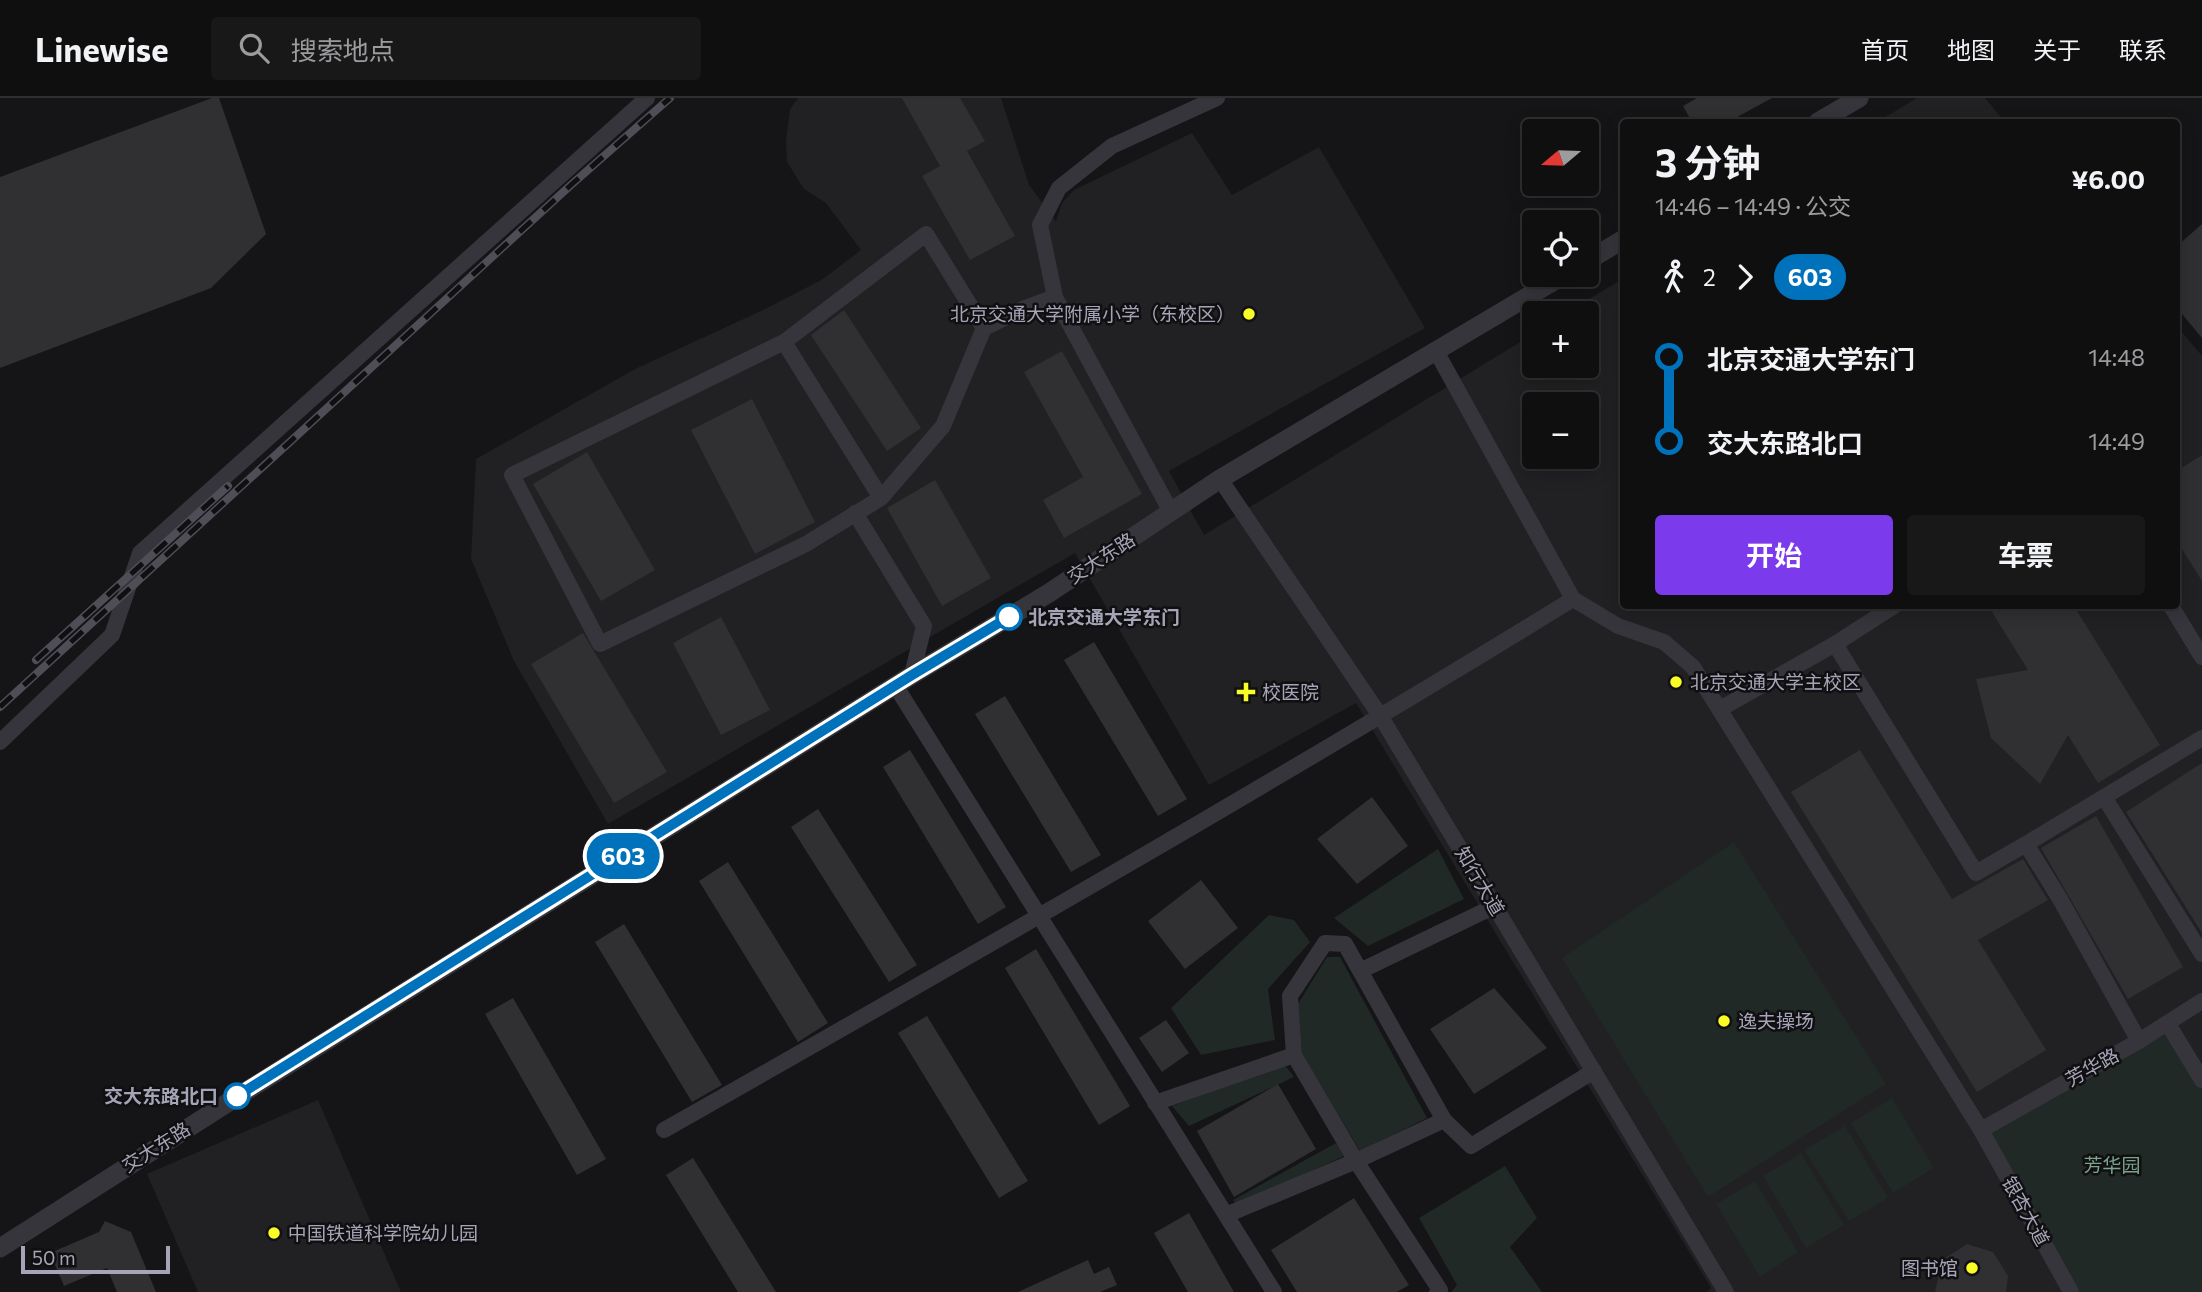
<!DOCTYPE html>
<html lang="zh">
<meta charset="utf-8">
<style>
body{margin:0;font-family:Commissioner,"Noto Sans SC",sans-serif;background:#191819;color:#f1f3f6;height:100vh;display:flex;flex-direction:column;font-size:26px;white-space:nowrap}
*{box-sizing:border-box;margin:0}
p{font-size:23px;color:#9c9c9f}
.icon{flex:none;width:38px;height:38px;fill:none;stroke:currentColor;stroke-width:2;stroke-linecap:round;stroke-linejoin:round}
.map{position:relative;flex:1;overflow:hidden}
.side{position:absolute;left:1620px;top:21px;width:560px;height:490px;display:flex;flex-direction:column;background:#100f10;border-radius:7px;box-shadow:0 4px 18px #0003,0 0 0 2px #302f30}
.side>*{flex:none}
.badge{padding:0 14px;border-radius:23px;font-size:24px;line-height:46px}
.needle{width:46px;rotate:251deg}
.buttons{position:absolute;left:1522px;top:21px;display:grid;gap:14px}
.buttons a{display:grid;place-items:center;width:77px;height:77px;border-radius:7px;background:#100f10;box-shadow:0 4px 18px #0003,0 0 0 2px #302f30;font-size:35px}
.scale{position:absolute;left:21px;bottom:18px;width:149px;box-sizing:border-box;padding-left:7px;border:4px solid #a6a5b7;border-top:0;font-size:19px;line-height:24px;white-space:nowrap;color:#a6a5b7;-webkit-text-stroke:5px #100f11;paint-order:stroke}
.map>.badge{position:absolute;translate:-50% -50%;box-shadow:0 0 0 4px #fff}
.legs{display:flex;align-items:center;gap:10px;height:77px;padding:0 35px;font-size:23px}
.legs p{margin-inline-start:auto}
.summary{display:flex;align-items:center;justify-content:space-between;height:119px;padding:0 35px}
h1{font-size:38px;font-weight:700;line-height:52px}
.primary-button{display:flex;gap:14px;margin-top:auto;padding:14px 35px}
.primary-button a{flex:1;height:80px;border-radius:7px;background:#7c3aed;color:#fff;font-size:28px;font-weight:700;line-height:80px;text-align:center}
.primary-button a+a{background:#191819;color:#f1f3f6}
ul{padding:0 35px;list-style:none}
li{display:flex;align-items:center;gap:24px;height:84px;font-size:26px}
li i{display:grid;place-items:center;width:10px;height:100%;margin:0 9px;background:currentColor}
li i::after{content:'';width:18px;height:18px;margin:-9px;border:5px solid;border-radius:50%;background:#100f10}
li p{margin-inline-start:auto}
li:first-child i{background:linear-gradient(#0000 50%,currentColor 0)}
li:last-child i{background:linear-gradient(currentColor 50%,#0000 0)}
header{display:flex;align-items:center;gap:42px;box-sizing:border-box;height:98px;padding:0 35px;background:#100f10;border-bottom:2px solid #302f30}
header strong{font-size:33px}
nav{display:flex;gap:38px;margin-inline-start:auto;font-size:24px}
.search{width:490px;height:63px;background:#191819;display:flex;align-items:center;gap:18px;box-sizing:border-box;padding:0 24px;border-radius:7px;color:#9c9c9f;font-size:26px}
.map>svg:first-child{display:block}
.built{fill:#212023;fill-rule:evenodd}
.green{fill:#202925}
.building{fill:#302f32}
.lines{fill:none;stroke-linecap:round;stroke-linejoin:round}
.minor{stroke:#36353b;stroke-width:16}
.tertiary{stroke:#36353b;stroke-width:19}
.rail-casing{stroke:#4f4e57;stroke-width:8}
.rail{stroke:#100f11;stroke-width:5;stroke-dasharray:16;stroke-linecap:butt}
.line-1-casing{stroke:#fff;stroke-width:16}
.line-1{stroke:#0072bc;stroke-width:10}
.poi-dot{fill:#fafc26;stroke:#100f11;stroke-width:2.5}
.stop-1-dot{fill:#fff;stroke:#0072bc;stroke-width:3.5}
.labels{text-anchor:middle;stroke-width:5;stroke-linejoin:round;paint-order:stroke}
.poi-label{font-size:19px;fill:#a6a5b7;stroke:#100f11;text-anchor:start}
.street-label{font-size:19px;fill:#a6a5b7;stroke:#100f11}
.stop-label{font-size:19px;font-weight:bold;fill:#a6a5b7;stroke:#100f11;text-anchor:start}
.park-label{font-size:19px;fill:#7ba38c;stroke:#100f11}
</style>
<header>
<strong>Linewise</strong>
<div class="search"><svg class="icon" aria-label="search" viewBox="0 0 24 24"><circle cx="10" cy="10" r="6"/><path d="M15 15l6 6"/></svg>搜索地点</div>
<nav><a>首页</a><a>地图</a><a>关于</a><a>联系</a></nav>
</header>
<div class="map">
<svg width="2202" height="1194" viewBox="0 0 2202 1194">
<rect width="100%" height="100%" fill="#151416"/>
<path class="built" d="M 798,0 L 1001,0 L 1029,87 L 1056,123 L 1062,105 L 1074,92 L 1192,35 L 1232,97 L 1319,49 L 1425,230 L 1169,373 L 1204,437 L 1535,235 L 1535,268 L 1587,268 L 1587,215 L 1566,215 L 1624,180 L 1624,508 L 2177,508 L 2177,228 L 2202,258 L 2202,1194 L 1706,1194 L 1711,1190 L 1356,605 L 1209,687 L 1075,455 L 608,726 L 514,563 L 471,461 L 476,361 L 635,271 L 767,210 L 823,181 L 861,152 L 826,105 L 804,91 L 787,64 L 786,44 L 790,11 ZM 1535,306 L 1587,306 L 1587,359 L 1535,359 Z
M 1917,0 L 1985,0 L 2005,24 L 1877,24 Z
M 318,1002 L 401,1194 L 198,1194 L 147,1076 Z"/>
<path class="green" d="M 1734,744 L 1886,986 L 1708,1099 L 1562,860 Z
M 1438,751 L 1464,801 L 1368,848 L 1334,820 Z
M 1269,817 L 1294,822 L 1310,844 L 1268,891 L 1275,942 L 1201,957 L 1171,910 Z
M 1327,859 L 1340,859 L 1427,1020 L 1360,1053 L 1302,956 L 1298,906 Z
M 2173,933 L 2202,982 L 2202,1194 L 2079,1194 L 1988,1028 Z
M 1284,966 L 1294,979 L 1189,1028 L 1172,1008 Z
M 1892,1000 L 1934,1070 L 1893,1095 L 1851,1025 Z
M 1845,1028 L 1888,1100 L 1849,1123 L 1804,1052 Z
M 1336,1045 L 1344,1058 L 1238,1107 L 1233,1102 Z
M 1801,1055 L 1844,1127 L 1806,1150 L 1763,1078 Z
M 1505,1068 L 1537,1120 L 1510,1149 L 1542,1194 L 1451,1194 L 1457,1187 L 1419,1120 Z
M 1755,1083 L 1798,1154 L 1760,1179 L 1716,1106 Z"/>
<path class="building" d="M 212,0 L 219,0 L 266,136 L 211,190 L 0,270 L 0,79 Z
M 902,0 L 960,0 L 985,43 L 967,53 L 1015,138 L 970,162 L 922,78 L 940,68 Z
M 1697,0 L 1772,0 L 1728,24 L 1692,24 L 1683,8 Z
M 2202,126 L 2202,240 L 2177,210 L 2177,148 Z
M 844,212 L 921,330 L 887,353 L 811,237 Z
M 1062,253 L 1142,396 L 1064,440 L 1043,402 L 1083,379 L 1024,274 Z
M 752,301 L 815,424 L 755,456 L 691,332 Z
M 587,354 L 655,472 L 601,503 L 533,386 Z
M 2202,357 L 2202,483 L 2177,443 L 2177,373 Z
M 935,382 L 991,480 L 942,508 L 887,410 Z
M 2003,508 L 2074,508 L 2160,647 L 2098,685 L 2068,637 L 2040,686 L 1991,640 L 1976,581 L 2028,572 L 1992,514 Z
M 721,519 L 770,612 L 721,637 L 673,545 Z
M 583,535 L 667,674 L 614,705 L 531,566 Z
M 1094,544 L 1187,701 L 1158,718 L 1064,562 Z
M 1005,598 L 1101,757 L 1071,774 L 975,616 Z
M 910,652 L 1006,809 L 978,826 L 883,669 Z
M 1860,652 L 1952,801 L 2023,761 L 2048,802 L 1978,842 L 2046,952 L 1977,994 L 1791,694 Z
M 2202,665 L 2202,835 L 2126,714 Z
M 1372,699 L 1408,748 L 1357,786 L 1317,741 Z
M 818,711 L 917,867 L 889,884 L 791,729 Z
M 2096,718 L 2183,869 L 2128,901 L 2041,750 Z
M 728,764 L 828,925 L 798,944 L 699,783 Z
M 1201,782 L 1238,830 L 1185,871 L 1148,823 Z
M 624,826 L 722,987 L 692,1004 L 595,844 Z
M 1036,851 L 1130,1008 L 1099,1027 L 1005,870 Z
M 1494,890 L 1547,950 L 1474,996 L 1430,931 Z
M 513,900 L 606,1061 L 577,1077 L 485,916 Z
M 927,918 L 1028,1083 L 999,1100 L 898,935 Z
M 1166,922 L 1189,955 L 1162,974 L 1139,940 Z
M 1278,986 L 1316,1051 L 1234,1099 L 1197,1033 Z
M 693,1060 L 776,1194 L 738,1194 L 666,1077 Z
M 1354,1100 L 1409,1187 L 1397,1194 L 1297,1194 L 1271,1152 Z
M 1189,1115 L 1234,1194 L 1188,1194 L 1154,1135 Z
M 105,1123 L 131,1134 L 156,1194 L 117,1194 L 107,1170 L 64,1188 L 50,1155 L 99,1134 Z
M 1967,1146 L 1993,1154 L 2008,1178 L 2006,1194 L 1935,1194 L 1942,1162 Z
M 1088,1162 L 1094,1176 L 1109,1169 L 1117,1187 L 1100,1194 L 1018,1194 Z"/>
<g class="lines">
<path class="minor" d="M 784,244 L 881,400 L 943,328 L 984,230 L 1025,210 L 1055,199
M 1436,253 L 1573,501 L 1618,528 L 1664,544 L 1693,569 L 1981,1032 L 2071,1194
M 1220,381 L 1381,619 L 1726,1194
M 881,400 L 806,446 L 600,546 L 512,377 L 784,244 L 926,136 L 984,230
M 1171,414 L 1055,199 L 1040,127 L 1059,90 L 1112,48 L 1217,0
M 855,415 L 924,528 L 912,577
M 2171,508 L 2202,559
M 1835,546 L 1976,775 L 2026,746
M 895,587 L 1274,1194
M 1720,611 L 1835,546 L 1894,508
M 2202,640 L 2104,699 L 2202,856
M 0,644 L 112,537 L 140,455 L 647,0
M 2104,699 L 2026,746 L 2060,801 L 2139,943
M 1360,873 L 1495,808
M 2168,926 L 2202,982
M 1294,957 L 1290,898 L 1325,845 L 1345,846 L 1444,1022
M 1155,1005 L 1294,957 L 1356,1063 L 1444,1022 L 1471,1048 L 1594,973
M 664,1032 C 969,859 1274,685 1573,501
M 1981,1032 L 2139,943 L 2202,903
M 1226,1117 L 1356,1063 L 1440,1192 L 1437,1194"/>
<path class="tertiary" d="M 1818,24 L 1859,0
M 1587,163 L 1624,141
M 0,1150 L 235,1000 L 912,577 L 1049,495 L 1220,381 L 1564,177"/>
<g class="rail-casing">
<path id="rail" d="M 36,562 L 228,388
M 0,609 L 572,86 L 670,0"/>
</g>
<use href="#rail" class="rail"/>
</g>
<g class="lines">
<g class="line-1-casing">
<path id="line-1" d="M 237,998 L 912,577 L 1009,519"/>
</g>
<use href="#line-1" class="line-1"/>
</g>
<g class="poi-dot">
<circle cx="1249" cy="216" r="7"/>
<circle cx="1676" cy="584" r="7"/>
<path d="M1242.5 583.5h7v7h7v7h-7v7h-7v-7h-7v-7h7z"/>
<circle cx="1724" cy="923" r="7"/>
<circle cx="274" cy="1135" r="7"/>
<circle cx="1972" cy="1170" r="7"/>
</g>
<g class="stop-1-dot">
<circle cx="1009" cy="519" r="12"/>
<circle cx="237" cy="998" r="12"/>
</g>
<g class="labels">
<g class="poi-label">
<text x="1235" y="223" text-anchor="end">北京交通大学附属小学（东校区）</text>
<text x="1690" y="591">北京交通大学主校区</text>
<text x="1262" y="601">校医院</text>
<text x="1738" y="930">逸夫操场</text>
<text x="288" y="1142">中国铁道科学院幼儿园</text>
<text x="1958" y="1177" text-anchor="end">图书馆</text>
</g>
<g class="street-label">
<text transform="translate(1101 460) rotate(-33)" y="7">交大东路</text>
<text transform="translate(1480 783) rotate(59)" y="7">知行大道</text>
<text transform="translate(2092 969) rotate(-29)" y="7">芳华路</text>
<text transform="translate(156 1049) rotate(-32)" y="7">交大东路</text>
<text transform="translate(2026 1113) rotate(61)" y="7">银杏大道</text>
</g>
<g class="stop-label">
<text x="1028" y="526">北京交通大学东门</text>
<text x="218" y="1005" text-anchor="end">交大东路北口</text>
</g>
<g class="park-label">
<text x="2112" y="1074">芳华园</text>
</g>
</g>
</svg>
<div class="buttons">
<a><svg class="needle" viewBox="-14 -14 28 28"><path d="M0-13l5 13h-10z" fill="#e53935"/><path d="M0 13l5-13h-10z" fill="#9c9c9f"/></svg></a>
<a><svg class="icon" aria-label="locate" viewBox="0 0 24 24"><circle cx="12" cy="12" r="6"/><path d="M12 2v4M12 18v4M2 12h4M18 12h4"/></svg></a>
<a>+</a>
<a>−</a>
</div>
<div class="scale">50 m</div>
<b class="badge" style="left:623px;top:758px;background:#0072bc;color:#fff">603</b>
<section class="side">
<div class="summary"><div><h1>3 分钟</h1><p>14:46 – 14:49 · 公交</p></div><b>¥6.00</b></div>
<div class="legs"><svg class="icon" aria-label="walk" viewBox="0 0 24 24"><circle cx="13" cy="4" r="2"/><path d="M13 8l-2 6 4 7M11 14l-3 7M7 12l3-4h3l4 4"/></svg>2<svg class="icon" aria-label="forward" viewBox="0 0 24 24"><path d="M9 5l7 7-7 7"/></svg><b class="badge" style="background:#0072bc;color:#fff">603</b></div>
<ul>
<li><i style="color:#0072bc"></i><b>北京交通大学东门</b><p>14:48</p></li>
<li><i style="color:#0072bc"></i><b>交大东路北口</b><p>14:49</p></li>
</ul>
<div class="primary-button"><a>开始</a><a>车票</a></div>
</section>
</div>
